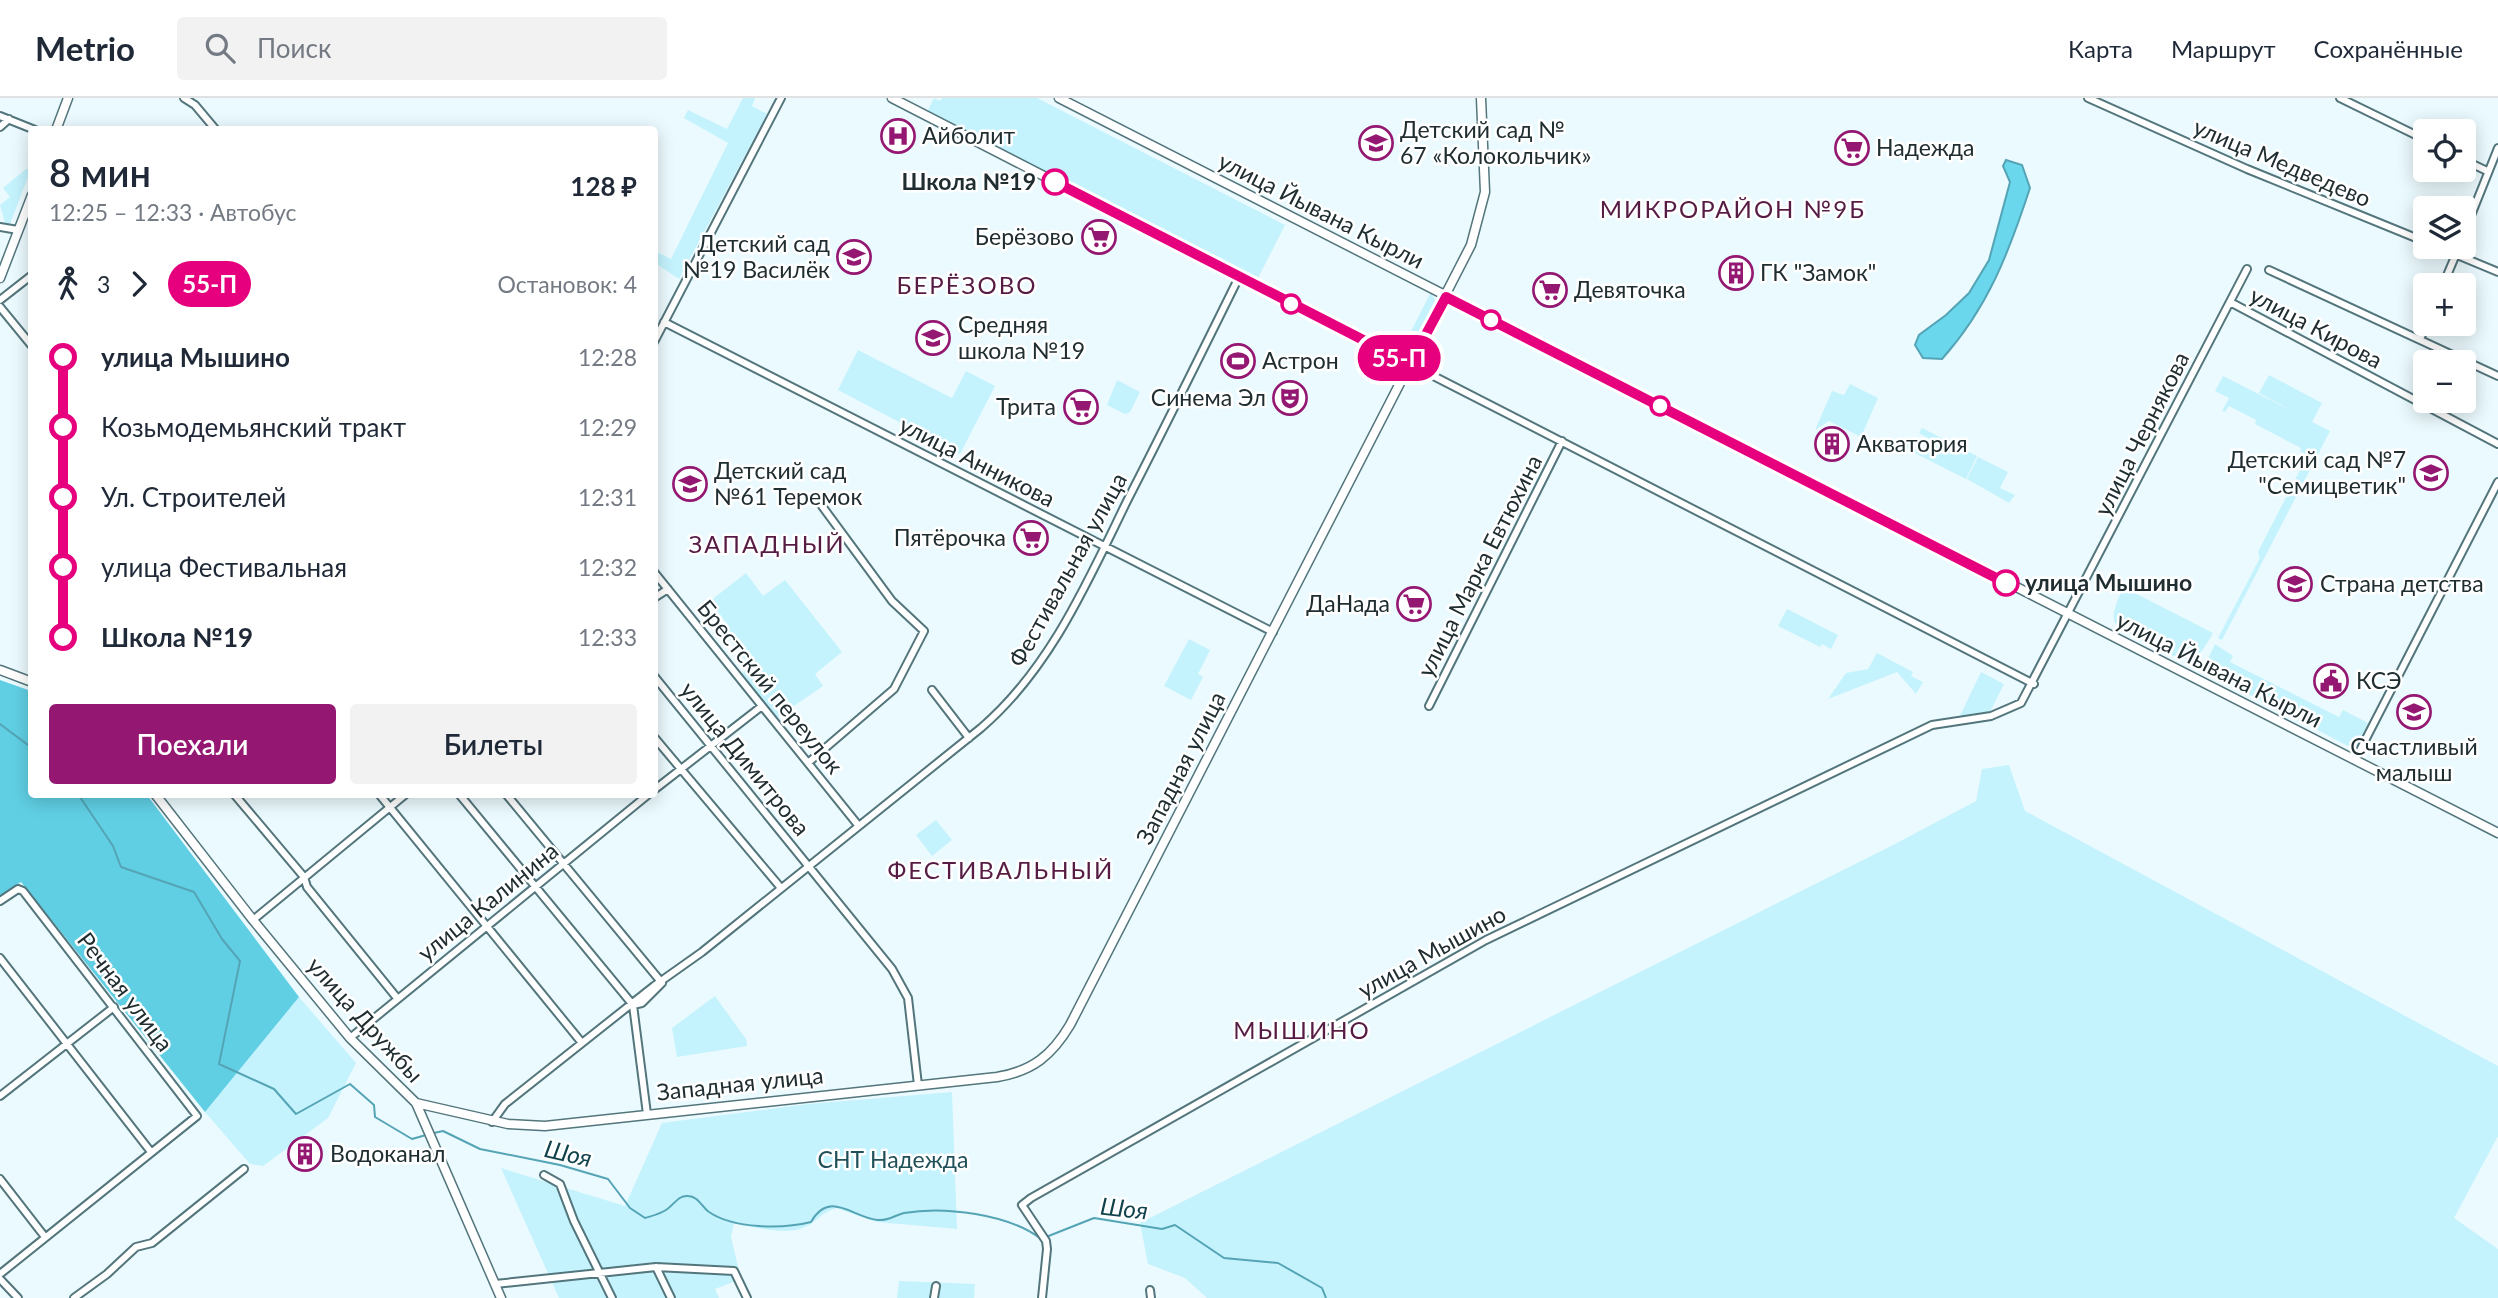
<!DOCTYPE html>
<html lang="ru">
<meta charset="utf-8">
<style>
body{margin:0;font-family:Lato,sans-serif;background:#f2f2f3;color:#1f2937;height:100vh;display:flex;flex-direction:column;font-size:26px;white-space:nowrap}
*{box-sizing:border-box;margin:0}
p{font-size:23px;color:#747a83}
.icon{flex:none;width:38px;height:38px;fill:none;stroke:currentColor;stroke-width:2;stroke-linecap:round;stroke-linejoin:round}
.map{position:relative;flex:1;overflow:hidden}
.sheet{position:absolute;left:28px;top:28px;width:630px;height:672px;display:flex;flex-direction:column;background:#fff;border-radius:7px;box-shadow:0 4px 18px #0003}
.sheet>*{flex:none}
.badge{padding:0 14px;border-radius:23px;font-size:24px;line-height:46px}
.fabs{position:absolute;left:2413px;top:21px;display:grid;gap:14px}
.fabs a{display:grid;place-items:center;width:63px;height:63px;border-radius:7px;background:#fff;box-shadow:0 4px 18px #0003;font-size:35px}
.map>.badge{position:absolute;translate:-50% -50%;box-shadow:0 0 0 4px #fff}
.legs{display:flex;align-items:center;gap:10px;height:77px;padding:0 21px;font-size:23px}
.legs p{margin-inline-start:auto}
.headline{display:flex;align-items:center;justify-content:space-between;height:119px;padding:0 21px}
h1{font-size:38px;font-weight:600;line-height:52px}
.cta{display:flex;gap:14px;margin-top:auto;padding:14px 21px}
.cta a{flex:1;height:80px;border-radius:7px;background:#941771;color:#fff;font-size:28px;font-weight:600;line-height:80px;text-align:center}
.cta a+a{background:#f2f2f3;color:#1f2937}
ul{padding:0 21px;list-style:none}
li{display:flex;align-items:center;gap:24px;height:70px;font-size:26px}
li i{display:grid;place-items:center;width:10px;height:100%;margin:0 9px;background:currentColor}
li i::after{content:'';width:18px;height:18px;margin:-9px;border:5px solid;border-radius:50%;background:#fff}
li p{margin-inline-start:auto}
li:first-child i{background:linear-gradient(#0000 50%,currentColor 0)}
li:last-child i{background:linear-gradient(currentColor 50%,#0000 0)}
header{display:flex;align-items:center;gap:42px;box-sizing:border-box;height:98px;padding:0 35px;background:#fff;border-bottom:2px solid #e0e1e3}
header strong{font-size:33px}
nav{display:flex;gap:38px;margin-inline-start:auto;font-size:24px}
.search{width:490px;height:63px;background:#f2f2f3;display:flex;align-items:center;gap:18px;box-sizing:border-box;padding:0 24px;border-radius:7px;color:#747a83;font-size:26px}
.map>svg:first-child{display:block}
.green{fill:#c4f3fd}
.forest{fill:#60cfe4}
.water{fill:#6ad7ed;stroke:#54a4b5;stroke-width:2}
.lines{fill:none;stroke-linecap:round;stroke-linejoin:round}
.stream{stroke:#54a4b5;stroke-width:2}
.minor-casing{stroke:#53757c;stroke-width:10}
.major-casing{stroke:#53757c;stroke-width:11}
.minor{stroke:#fff;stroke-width:6}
.major{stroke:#fff;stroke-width:8}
.line-1-casing{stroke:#fff;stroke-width:16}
.line-1{stroke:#e6007e;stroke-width:10}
.stop-1-dot{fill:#fff;stroke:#e6007e;stroke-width:3.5}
.labels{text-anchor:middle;stroke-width:5;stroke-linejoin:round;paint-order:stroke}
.poi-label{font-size:23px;fill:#202e31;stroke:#fff;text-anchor:start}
.street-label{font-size:23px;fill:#202e31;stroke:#fff}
.stop-label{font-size:23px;font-weight:bold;fill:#202e31;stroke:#fff;text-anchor:end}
.park-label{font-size:23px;fill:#20515a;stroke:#fff}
.neighbourhood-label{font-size:24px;letter-spacing:2px;fill:#561c43;stroke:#fff}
.water-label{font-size:24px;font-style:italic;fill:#10424b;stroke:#fff}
</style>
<header>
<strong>Metrio</strong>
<div class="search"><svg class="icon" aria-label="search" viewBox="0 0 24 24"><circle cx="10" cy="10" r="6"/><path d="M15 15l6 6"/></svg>Поиск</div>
<nav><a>Карта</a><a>Маршрут</a><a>Сохранённые</a></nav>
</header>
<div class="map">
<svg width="2498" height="1200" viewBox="0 0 2498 1200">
<rect width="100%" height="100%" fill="#ebfafe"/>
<path class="green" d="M 743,0 L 755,0 L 752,8 L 767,16 L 679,181 L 655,165 L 655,153 L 671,161 L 728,45 L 684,20 L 688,12 L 727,31 Z
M 934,0 L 940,3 L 942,0 L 1037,0 L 1285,127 L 1257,182 L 927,14 Z
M 26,71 L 31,71 L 10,126 L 5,125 L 0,107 L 10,99 L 3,90 Z
M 1431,194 L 1437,206 L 1415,250 L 1402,251 Z
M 858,252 L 952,300 L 966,273 L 995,288 L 960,356 L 838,292 Z
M 2269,277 L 2322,305 L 2312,324 L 2330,333 L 2222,542 L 2218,540 L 2260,460 L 2258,454 L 2301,370 L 2304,370 L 2310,359 L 2300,353 L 2301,350 L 2255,326 L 2256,322 L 2229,308 L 2225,314 L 2222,313 L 2229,300 L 2215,293 L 2223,278 L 2292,313 L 2259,295 Z
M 1117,282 L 1140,294 L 1130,314 L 1125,316 L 1107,307 Z
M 1850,286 L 1878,300 L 1861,339 L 1829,323 L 1815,332 L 1832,293 L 1844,297 Z
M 1922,330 L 1977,358 L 1966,381 L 1903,349 L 1907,341 L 1924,350 L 1933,343 L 1919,335 Z
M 1978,359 L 2008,374 L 2000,390 L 2015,397 L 2009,405 L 1967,381 Z
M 746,475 L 763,498 L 785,482 L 842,554 L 815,576 L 823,588 L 775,621 L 741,576 L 750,569 L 724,532 L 728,527 L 710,503 Z
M 2123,489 L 2213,535 C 2207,545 2201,559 2188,561 C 2177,563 2121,534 2115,525 C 2110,516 2120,498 2123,489 Z
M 1787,511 L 1838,537 L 1831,551 L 1822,546 L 1820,549 L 1778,528 Z
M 1189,541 L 1210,552 L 1198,576 L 1203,579 L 1191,602 L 1164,588 Z
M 2215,546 L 2233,558 L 2230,564 L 2339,619 L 2343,612 L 2368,625 L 2357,648 L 2348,648 L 2216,579 L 2208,561 Z
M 1877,555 L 1913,574 L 1911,578 L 1923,584 L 1916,596 L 1897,574 L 1828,601 L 1846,575 L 1868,571 Z
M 1981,574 L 2004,586 L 1989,616 L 1959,620 Z
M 2009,667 L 2025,713 L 2498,968 L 2498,1038 L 2454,1120 L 2498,1151 L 2498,1200 L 1207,1200 L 1185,1180 L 1148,1166 L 1140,1125 L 1893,747 L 1976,703 L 1982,671 Z
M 936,722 L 952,742 L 932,758 L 916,737 Z
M 715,898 L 746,941 L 747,948 L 677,959 L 672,930 Z
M 299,899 L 356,965 L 328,1020 L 263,1068 L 250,1066 L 205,1014 Z
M 952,994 L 957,1131 L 877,1124 L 836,1110 C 823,1114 818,1122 807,1128 C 787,1139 755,1129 734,1125 L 731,1139 L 741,1181 L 715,1191 L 719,1200 L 559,1200 L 501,1070 L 625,1108 L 662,1025 L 808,1006 Z
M 899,1183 L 975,1186 L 974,1200 L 897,1200 Z"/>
<path class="forest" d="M 0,582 L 31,593 L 32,696 L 147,697 L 299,899 L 205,1014 L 21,784 L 0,798 Z"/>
<path class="water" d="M 2006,62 L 2022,67 L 2030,90 C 2009,154 1988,210 1942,261 L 1923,260 L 1915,247 L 1919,237 L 1946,217 L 1969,195 L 1989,162 L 2010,84 L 2003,68 Z"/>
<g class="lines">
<path class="stream" d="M 0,626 L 32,650
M 78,696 L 113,748 L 121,769 L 194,794 L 222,841 L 240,863 L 219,966 L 274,991 L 296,1016 L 350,986 L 374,1007 L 375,1019 L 412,1041 L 426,1037
M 434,1035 L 443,1033 L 480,1051 L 560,1067 L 608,1081 L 630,1110 L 645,1120 C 652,1118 660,1116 666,1112 C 674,1107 678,1097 688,1098 C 698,1098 702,1109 709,1114 C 734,1131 783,1131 811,1124 C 830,1091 853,1120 878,1122 C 889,1123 895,1117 904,1115 C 944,1108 1009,1116 1041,1141 L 1094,1120 L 1162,1131 L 1175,1127 L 1224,1160 L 1278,1165 L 1322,1190 L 1326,1200"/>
<g class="minor-casing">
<path id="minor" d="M 184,0 L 195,7 L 216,32
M 2088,0 L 2247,71 L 2426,144
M 2340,0 L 2426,42
M 0,18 L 35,32
M 0,29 L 9,21
M 2464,62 L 2487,73
M 0,129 L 18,132
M 2464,135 L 2498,50
M 2438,149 L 2498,174
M 2269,172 L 2498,278
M 2443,187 L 2459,149
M 0,202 L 32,177
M 2230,204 L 2498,346
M 0,209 L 32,248
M 664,224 L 1273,534
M 2420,241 L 2427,226
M 654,244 L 781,0
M 1410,266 L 2034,586
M 654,474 L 858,727
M 654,500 L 668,491
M 654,578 L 892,871 L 908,900 L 918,987
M 932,592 L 969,640
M 1429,608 L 1562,343
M 654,639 L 781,790
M 2355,662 L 2498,384
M 809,664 L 894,591 L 924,533 L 892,503 L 822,408
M 654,692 L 762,608
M 234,696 L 304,779 L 307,789 L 397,900
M 379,696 L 582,945
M 459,696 L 633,907
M 506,696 L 662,885
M 0,803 L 18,791 L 23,793 L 197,1018 L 0,1176
M 253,822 L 406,696
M 0,860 L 151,1054
M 633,907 L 647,1016
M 633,907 L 642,905 L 661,886
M 350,940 L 649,696
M 0,998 L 114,909
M 492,1024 L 505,1006 L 654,888 L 702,854 L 981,630 C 1050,571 1088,483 1127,403 C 1165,329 1202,254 1239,179
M 544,1077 L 560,1086 L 574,1123 L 612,1200
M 0,1081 L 45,1139
M 656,1169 L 671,1200
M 0,1181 L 18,1200
M 495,1186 L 656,1169 L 734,1173 L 747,1200
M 1150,1192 L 1151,1200
M 74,1200 L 107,1176 L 136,1149 L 152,1145 L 244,1071
M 934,1200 L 936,1188
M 1042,1200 L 1047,1151 L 1046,1143 L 1022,1107 L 1031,1100 L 1486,842 L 1932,627 L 1991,618 L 2021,605 L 2247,171"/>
</g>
<g class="major-casing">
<path id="major" d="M 892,0 L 1410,266
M 1059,0 L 2498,735
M 56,32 L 68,0
M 0,180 L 32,97
M 0,572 L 32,584
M 155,696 L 253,822 L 350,940 L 416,1005 L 501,1200
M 416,1005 L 508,1026 L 545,1028 L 997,979 C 1033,973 1052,957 1070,927 L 1471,147 L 1485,94 L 1481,0"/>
</g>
<use href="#minor" class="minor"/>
<use href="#major" class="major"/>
</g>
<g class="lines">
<g class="line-1-casing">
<path id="line-1" d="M 1055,84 L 1410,266 L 1446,199 L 2006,485"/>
</g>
<use href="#line-1" class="line-1"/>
</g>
<defs>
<g id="hospital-ring" transform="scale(1.75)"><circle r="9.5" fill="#fff" stroke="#941771" stroke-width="1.5"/><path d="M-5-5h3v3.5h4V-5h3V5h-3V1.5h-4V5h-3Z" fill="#941771"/></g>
<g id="school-ring" transform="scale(1.75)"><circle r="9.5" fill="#fff" stroke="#941771" stroke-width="1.5"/><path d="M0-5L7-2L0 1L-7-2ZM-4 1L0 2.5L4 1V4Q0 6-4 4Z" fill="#941771"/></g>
<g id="supermarket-ring" transform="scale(1.75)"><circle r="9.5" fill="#fff" stroke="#941771" stroke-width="1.5"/><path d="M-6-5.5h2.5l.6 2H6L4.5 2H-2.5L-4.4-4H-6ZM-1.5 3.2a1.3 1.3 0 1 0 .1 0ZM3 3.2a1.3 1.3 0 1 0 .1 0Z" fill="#941771"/></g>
<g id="building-ring" transform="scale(1.75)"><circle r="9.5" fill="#fff" stroke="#941771" stroke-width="1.5"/><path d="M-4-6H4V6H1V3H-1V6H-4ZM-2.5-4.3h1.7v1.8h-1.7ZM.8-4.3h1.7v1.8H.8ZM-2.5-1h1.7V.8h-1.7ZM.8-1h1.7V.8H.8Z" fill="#941771"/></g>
<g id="stadium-ring" transform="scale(1.75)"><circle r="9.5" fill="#fff" stroke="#941771" stroke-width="1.5"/><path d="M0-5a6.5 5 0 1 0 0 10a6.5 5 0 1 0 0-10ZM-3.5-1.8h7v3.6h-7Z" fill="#941771"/></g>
<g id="theatre-ring" transform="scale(1.75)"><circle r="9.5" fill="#fff" stroke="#941771" stroke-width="1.5"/><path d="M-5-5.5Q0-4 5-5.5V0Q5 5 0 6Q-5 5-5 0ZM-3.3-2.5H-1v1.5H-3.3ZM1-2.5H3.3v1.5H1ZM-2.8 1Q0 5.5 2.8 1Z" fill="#941771"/></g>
<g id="civic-ring" transform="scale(1.75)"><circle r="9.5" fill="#fff" stroke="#941771" stroke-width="1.5"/><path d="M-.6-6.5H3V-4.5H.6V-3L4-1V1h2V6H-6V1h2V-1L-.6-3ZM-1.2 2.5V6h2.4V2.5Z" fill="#941771"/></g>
</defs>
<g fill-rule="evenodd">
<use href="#hospital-ring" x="898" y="38"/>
<use href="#school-ring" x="1376" y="45"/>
<use href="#supermarket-ring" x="1852" y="50"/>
<use href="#supermarket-ring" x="1099" y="139"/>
<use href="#school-ring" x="854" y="159"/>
<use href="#building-ring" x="1736" y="175"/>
<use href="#supermarket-ring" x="1550" y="192"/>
<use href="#school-ring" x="933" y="240"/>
<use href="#stadium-ring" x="1238" y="263"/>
<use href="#theatre-ring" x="1290" y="300"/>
<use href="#supermarket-ring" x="1081" y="309"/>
<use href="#building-ring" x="1832" y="346"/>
<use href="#school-ring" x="2431" y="375"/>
<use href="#school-ring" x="690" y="386"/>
<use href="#supermarket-ring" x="1031" y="440"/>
<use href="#school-ring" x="2295" y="486"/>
<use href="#supermarket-ring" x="1414" y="506"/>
<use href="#civic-ring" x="2331" y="583"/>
<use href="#school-ring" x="2414" y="614"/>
<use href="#building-ring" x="305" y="1056"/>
</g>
<g class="stop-1-dot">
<circle cx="1055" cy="84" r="12"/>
<circle cx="1291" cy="206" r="9"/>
<circle cx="1491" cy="222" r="9"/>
<circle cx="1660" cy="308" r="9"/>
<circle cx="2006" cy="485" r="12"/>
</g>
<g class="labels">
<g class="poi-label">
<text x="1400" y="40">Детский сад №<tspan x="1400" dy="26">67 «Колокольчик»</tspan></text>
<text x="922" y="46">Айболит</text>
<text x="1876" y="58">Надежда</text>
<text x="1074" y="147" text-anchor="end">Берёзово</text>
<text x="830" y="154" text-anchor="end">Детский сад<tspan x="830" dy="26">№19 Василёк</tspan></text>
<text x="1760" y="183">ГК "Замок"</text>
<text x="1574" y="200">Девяточка</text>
<text x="958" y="235">Средняя<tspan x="958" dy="26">школа №19</tspan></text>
<text x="1262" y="271">Астрон</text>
<text x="1266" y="308" text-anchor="end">Синема Эл</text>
<text x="1056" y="317" text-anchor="end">Трита</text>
<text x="1856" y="354">Акватория</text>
<text x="2406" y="370" text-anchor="end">Детский сад №7<tspan x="2406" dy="26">"Семицветик"</tspan></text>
<text x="714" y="381">Детский сад<tspan x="714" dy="26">№61 Теремок</tspan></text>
<text x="1006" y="448" text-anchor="end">Пятёрочка</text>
<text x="2320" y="494">Страна детства</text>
<text x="1390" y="514" text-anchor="end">ДаНада</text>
<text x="2356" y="591">КСЭ</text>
<text x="2414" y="657" text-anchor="middle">Счастливый<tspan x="2414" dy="26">малыш</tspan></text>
<text x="330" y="1064">Водоканал</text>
</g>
<g class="street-label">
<text transform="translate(2282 65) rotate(23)" y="8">улица Медведево</text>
<text transform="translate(1321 113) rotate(27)" y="8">улица Йывана Кырли</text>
<text transform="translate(2316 230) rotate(28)" y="8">улица Кирова</text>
<text transform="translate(2142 336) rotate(-63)" y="8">улица Чернякова</text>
<text transform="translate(977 364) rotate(27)" y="8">улица Анникова</text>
<text transform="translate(1480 468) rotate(-63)" y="8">улица Марка Евтюхина</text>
<text transform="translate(1068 472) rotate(-61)" y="8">Фестивальная улица</text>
<text transform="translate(2219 572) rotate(27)" y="8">улица Йывана Кырли</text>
<text transform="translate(770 589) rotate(51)" y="8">Брестский переулок</text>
<text transform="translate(745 661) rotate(51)" y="8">улица Димитрова</text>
<text transform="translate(1181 670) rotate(-63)" y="8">Западная улица</text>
<text transform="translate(488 804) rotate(-39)" y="8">улица Калинина</text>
<text transform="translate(1432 854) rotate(-29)" y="8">улица Мышино</text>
<text transform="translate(125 894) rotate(53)" y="8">Речная улица</text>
<text transform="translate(365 922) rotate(48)" y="8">улица Дружбы</text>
<text transform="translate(740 986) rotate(-6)" y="8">Западная улица</text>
</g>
<g class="stop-label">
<text x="1036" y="92">Школа №19</text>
<text x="2025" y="493" text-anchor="start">улица Мышино</text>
</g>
<g class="park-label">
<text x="893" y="1070">СНТ Надежда</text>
</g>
<g class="neighbourhood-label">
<text x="1733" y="120">МИКРОРАЙОН №9Б</text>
<text x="967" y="196">БЕРЁЗОВО</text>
<text x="767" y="455">ЗАПАДНЫЙ</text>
<text x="1001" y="781">ФЕСТИВАЛЬНЫЙ</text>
<text x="1302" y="941">МЫШИНО</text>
</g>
<g class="water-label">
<text transform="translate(568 1056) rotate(13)" y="8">Шоя</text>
<text transform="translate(1124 1111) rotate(6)" y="8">Шоя</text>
</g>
</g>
</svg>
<div class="fabs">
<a><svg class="icon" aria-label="locate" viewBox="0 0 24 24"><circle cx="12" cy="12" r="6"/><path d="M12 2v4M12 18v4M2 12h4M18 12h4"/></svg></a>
<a><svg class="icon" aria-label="layers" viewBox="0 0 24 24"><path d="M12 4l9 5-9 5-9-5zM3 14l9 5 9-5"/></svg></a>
<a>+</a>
<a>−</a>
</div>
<b class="badge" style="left:1399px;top:260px;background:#e6007e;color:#fff">55-П</b>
<section class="sheet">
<div class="headline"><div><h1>8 мин</h1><p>12:25 – 12:33 · Автобус</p></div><b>128 ₽</b></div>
<div class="legs"><svg class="icon" aria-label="walk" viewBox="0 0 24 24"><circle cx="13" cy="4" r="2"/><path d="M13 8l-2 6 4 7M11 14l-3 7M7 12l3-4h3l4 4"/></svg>3<svg class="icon" aria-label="forward" viewBox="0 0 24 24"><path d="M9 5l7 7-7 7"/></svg><b class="badge" style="background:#e6007e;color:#fff">55-П</b><p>Остановок: 4</p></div>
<ul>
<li><i style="color:#e6007e"></i><b>улица Мышино</b><p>12:28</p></li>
<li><i style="color:#e6007e"></i><span>Козьмодемьянский тракт</span><p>12:29</p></li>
<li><i style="color:#e6007e"></i><span>Ул. Строителей</span><p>12:31</p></li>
<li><i style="color:#e6007e"></i><span>улица Фестивальная</span><p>12:32</p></li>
<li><i style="color:#e6007e"></i><b>Школа №19</b><p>12:33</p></li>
</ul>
<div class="cta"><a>Поехали</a><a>Билеты</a></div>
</section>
</div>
